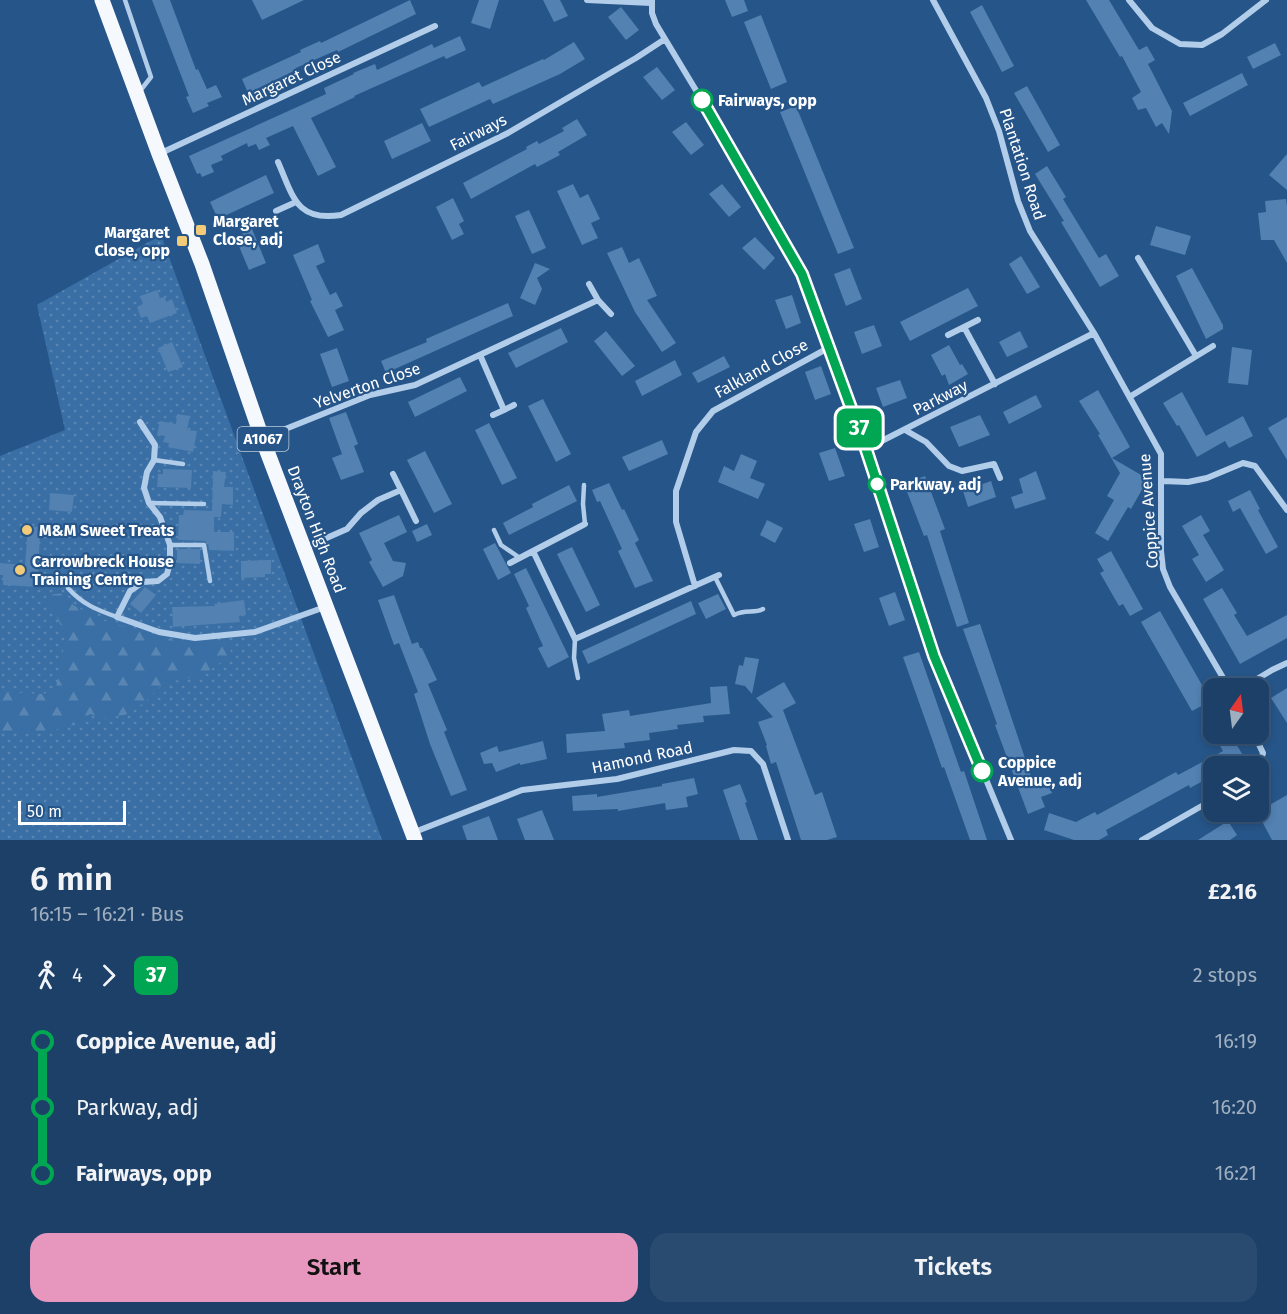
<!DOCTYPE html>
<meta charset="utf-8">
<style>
body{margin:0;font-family:"Fira Sans",sans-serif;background:#294b70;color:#f1f3f6;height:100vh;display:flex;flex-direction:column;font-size:22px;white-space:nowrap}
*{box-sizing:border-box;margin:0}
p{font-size:20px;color:#a0afc0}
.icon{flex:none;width:33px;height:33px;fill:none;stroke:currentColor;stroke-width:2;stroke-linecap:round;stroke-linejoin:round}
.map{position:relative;height:840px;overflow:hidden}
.details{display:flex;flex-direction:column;background:#1c4067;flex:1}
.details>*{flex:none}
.badge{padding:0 12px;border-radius:9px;font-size:21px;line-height:39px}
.needle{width:39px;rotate:14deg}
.buttons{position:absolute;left:1203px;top:678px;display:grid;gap:12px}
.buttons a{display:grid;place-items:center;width:66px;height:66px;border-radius:12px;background:#1c4067;box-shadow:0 3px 9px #0003,0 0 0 2px #3a597b;font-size:30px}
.scale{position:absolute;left:18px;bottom:15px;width:108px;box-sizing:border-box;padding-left:6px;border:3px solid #fff;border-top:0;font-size:16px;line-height:21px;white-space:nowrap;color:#fff;-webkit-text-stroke:4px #265589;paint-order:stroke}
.map>.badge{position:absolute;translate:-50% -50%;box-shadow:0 0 0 3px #fff}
.legs{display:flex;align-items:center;gap:9px;height:66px;padding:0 30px;font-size:20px}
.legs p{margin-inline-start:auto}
.headline{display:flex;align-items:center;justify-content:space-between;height:102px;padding:0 30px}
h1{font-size:33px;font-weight:600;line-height:45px}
.primary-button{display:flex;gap:12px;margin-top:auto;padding:12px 30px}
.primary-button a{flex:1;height:69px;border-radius:18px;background:#e797bd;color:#111;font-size:24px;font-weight:600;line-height:69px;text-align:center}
.primary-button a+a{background:#294b70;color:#f1f3f6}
ul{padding:0 30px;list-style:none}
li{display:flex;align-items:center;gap:21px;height:66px;font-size:22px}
li i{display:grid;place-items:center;width:9px;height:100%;margin:0 8px;background:currentColor}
li i::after{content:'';width:15px;height:15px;margin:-8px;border:4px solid;border-radius:50%;background:#1c4067}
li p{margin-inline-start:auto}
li:first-child i{background:linear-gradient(#0000 50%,currentColor 0)}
li:last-child i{background:linear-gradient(currentColor 50%,#0000 0)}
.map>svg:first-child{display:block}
.grass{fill:url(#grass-dots)}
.forest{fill:url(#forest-firs)}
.building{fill:#5281b2}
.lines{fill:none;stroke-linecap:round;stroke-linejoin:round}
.lane{stroke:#b2cde9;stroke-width:4.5}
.street{stroke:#b2cde9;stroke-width:6}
.primary{stroke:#f5f9fe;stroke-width:15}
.line-1-casing{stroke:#fff;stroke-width:14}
.line-1{stroke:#00a651;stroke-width:9}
.stop-1-dot{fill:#fff;stroke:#00a651;stroke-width:3}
.poi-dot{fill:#f3ca77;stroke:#265589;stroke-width:2}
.labels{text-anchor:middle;stroke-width:4.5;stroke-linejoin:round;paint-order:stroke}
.shield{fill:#265589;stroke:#beccdc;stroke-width:1.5}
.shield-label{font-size:15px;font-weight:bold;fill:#fff}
.street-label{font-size:16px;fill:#fff;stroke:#265589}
.stop-label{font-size:16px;font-weight:bold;fill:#fff;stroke:#265589;text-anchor:start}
.poi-label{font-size:16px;font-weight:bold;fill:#fff;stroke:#265589;text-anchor:start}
</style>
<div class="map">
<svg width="1287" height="840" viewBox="0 0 1287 840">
<defs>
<pattern id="grass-dots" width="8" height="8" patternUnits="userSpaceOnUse" patternTransform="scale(1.5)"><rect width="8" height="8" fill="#3a6fa5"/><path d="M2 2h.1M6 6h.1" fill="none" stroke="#5885b2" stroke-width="1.8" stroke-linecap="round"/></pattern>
<pattern id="forest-firs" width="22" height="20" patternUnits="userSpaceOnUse" patternTransform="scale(1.5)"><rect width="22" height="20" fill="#3a6fa5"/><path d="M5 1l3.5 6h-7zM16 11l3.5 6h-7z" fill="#5885b2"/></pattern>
</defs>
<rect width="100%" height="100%" fill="#265589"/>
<path class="grass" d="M 161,235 L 382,840 L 0,840 L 0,456 L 65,430 L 37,305 Z"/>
<path class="forest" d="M 66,593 L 73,605 L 101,620 L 179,642 L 227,644 L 232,654 L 203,675 L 164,683 L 144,703 L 125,715 L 104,718 L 90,714 L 79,724 L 63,727 L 47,734 L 0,733 L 0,692 L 44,694 L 56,687 L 62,661 L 65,634 L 46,595 Z"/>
<path class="building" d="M 152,0 L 170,0 L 196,70 L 198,69 L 207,89 L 216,85 L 222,97 L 207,103 L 209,106 L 193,113 L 186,97 L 189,96 Z
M 252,0 L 304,0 L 262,20 Z
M 410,0 L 416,14 L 338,52 L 337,50 L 296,68 L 296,70 L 248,93 L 242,79 L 301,52 L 300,50 L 320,41 L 321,43 Z
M 479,0 L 499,0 L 490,29 L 471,23 Z
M 543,0 L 560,0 L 568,16 L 554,22 Z
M 725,0 L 744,0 L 748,11 L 732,17 Z
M 1086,0 L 1109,0 L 1139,50 L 1147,46 L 1155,60 L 1148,64 L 1172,111 L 1169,134 L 1162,123 L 1156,127 L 1146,108 L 1138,110 L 1132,98 L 1141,92 L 1122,56 L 1120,57 Z
M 982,5 L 1014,66 L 1002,72 L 970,12 Z
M 621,7 L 639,30 L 626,40 L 608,17 Z
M 761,15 L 787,82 L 771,89 L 744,22 Z
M 460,36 L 466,50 L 446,59 L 444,56 L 354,96 L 355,97 L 311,118 L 336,167 L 318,176 L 293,126 L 266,138 L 270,145 L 259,150 L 256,144 L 248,147 L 247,143 L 221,156 L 223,160 L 211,165 L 214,172 L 202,177 L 200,173 L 197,174 L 189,156 L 326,94 L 324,88 L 354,74 L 353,73 L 375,64 L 377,70 L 432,44 L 434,48 Z
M 574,42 L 585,59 L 560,74 L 493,104 L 490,99 L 429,127 L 420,109 L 479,82 L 482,87 L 543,59 L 544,60 Z
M 1275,43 L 1281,55 L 1253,69 L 1247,57 Z
M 657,67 L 675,90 L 662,100 L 643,77 Z
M 1242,73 L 1248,85 L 1190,116 L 1183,103 Z
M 1027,86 L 1060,145 L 1048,152 L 1014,93 Z
M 796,106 L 854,248 L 838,254 L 780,112 Z
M 577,119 L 587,135 L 558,152 L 560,155 L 537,167 L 535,164 L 471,199 L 463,183 L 527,149 L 526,147 L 537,141 L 539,144 L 564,131 L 562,128 Z
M 686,122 L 704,145 L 691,155 L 672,132 Z
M 422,123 L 431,141 L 392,159 L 384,141 Z
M 1287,154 L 1287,190 L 1269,175 Z
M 1047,166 L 1066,197 L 1063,199 L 1099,258 L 1106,254 L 1119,276 L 1100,287 L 1061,222 L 1064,221 L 1035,174 Z
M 266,175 L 274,193 L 218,219 L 210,202 Z
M 573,184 L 580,198 L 588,194 L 600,219 L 591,223 L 598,238 L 582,245 L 557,191 Z
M 722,184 L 741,207 L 729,217 L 709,194 Z
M 453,198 L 464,221 L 459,224 L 464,234 L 452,240 L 436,207 Z
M 1286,199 L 1287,206 L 1287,263 L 1274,240 L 1261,240 L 1258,213 L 1266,212 L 1265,201 Z
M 529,210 L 546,248 L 532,254 L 515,216 Z
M 1156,226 L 1191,236 L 1185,255 L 1150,245 Z
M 252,229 L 266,263 L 249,270 L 235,237 Z
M 755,237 L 775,258 L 764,270 L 742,248 Z
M 318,244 L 325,262 L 316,266 L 330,295 L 336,292 L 343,306 L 335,310 L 344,330 L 328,337 L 310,301 L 312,300 L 293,255 Z
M 622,247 L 629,263 L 639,258 L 657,296 L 647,300 L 676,343 L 662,352 L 635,312 L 607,253 Z
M 1021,256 L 1040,287 L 1027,294 L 1009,264 Z
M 535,263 L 550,269 L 537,278 L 542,289 L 535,305 L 520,298 Z
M 850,268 L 862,299 L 846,306 L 834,274 Z
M 1192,268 L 1223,325 L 1223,329 L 1206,339 L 1176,276 Z
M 968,288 L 978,306 L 910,341 L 900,322 Z
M 157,290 L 160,298 L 165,297 L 166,302 L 172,299 L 177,313 L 150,323 L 147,316 L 141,318 L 137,307 L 143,304 L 140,296 Z
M 792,295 L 801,323 L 786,329 L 775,300 Z
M 508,303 L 513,316 L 386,373 L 381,361 L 427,342 L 426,339 Z
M 874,325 L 882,346 L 862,354 L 854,332 Z
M 561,328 L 568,342 L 516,368 L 508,353 Z
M 606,331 L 635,366 L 622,376 L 594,341 Z
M 1020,331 L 1028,347 L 1007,357 L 999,342 Z
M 172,342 L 183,367 L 168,372 L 158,348 Z
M 949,345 L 960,365 L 962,364 L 968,374 L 949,385 L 945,374 L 942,376 L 931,355 Z
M 1232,347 L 1252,350 L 1248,385 L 1228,383 Z
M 337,348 L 349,381 L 332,387 L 320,354 Z
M 724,356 L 730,367 L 698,383 L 692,373 Z
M 675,360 L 682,375 L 642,396 L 635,381 Z
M 821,366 L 831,394 L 815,400 L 805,372 Z
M 460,377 L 467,391 L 415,417 L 408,402 Z
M 900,380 L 907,398 L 883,407 L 876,388 Z
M 1098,390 L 1130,447 L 1112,458 L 1148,479 L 1131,509 L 1128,507 L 1108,541 L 1095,533 L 1114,500 L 1107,496 L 1120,473 L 1098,435 L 1100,434 L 1079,401 Z
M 1182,392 L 1206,436 L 1243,416 L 1253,436 L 1229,448 L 1225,441 L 1197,457 L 1179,425 L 1177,426 L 1163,403 Z
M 1036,395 L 1042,407 L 1009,424 L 1003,412 Z
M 543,399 L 571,454 L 556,462 L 528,406 Z
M 346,412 L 358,444 L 354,446 L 364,472 L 341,480 L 332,458 L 342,454 L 329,418 Z
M 177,414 L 190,416 L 187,430 L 197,431 L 193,452 L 168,447 L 169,443 L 163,442 L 165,436 L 157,435 L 160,421 L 176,424 Z
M 980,415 L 990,435 L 959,447 L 950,427 Z
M 1287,417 L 1287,460 L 1268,428 Z
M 489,423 L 517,478 L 502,485 L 475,430 Z
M 662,440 L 668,454 L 629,471 L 622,457 Z
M 835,448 L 845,476 L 829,481 L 819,453 Z
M 425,451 L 452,504 L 434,513 L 407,460 Z
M 741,454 L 757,461 L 750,478 L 765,484 L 758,499 L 718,482 L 724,466 L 734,471 Z
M 163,469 L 192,470 L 191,488 L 157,487 L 158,474 L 163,474 Z
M 213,471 L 226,472 L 224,487 L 233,487 L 233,505 L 222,504 L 221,517 L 214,517 L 214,532 L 234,532 L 234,551 L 209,550 L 208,543 L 205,541 L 178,540 L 179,515 L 183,515 L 184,510 L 212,511 Z
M 1036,471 L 1046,499 L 1015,509 L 1011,497 L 1023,493 L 1019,479 Z
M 925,476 L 945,529 L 940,531 L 969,623 L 957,627 L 927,535 L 924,536 L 904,484 Z
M 991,481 L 996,497 L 968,507 L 963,491 Z
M 609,483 L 622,510 L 624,509 L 639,540 L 635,543 L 653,581 L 635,588 L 618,551 L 622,549 L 600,501 L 597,502 L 592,490 Z
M 569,485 L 577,501 L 509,535 L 503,523 L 533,507 L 532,504 Z
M 1250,490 L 1260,509 L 1258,510 L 1278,547 L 1266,554 L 1240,508 L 1233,512 L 1228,501 Z
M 50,493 L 74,495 L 72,512 L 49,510 Z
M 399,515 L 407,532 L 384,543 L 393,561 L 406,563 L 403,576 L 383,587 L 369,562 L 372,560 L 359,533 Z
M 1201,515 L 1210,531 L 1203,535 L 1224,570 L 1206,582 L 1192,559 L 1199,555 L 1182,526 Z
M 870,519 L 879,547 L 864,552 L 854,524 Z
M 767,520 L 783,528 L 775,543 L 760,535 Z
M 427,524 L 432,535 L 417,542 L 412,531 Z
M 28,526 L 40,527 L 38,587 L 3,585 L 3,575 L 0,575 L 0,563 L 25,565 Z
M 495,543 L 511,573 L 498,580 L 483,549 Z
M 572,547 L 600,605 L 586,612 L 557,554 Z
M 177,549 L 200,549 L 200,564 L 177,563 Z
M 1111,551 L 1143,609 L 1130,616 L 1123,604 L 1119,606 L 1100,573 L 1104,571 L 1097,559 Z
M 271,560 L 271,574 L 265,574 L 265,577 L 241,578 L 241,561 Z
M 526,568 L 569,657 L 548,668 L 538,648 L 543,646 L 526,608 L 529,606 L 514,574 Z
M 145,587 L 156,595 L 141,613 L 130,604 Z
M 1222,588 L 1237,613 L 1234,615 L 1247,636 L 1287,615 L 1287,638 L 1240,664 L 1203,599 Z
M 895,592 L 905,620 L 889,626 L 879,598 Z
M 718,594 L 726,609 L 706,619 L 698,603 Z
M 394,595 L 412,644 L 418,642 L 420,648 L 422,648 L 437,680 L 428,684 L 447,730 L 444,732 L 467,790 L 451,796 L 430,744 L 414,694 L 418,692 L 399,643 L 394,645 L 378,600 Z
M 244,600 L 246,615 L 239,616 L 240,622 L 173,627 L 172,607 L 215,606 L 214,604 Z
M 691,601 L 696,614 L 588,664 L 582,651 Z
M 1160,611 L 1211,701 L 1192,711 L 1141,622 Z
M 980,624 L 1033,782 L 1046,777 L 1052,793 L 1041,797 L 1045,807 L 1028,814 L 995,725 L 997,724 L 963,629 Z
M 919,652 L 961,772 L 964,771 L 987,840 L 970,840 L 944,767 L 942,768 L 932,739 L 903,657 Z
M 745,657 L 759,659 L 752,694 L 745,686 L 735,684 L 739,665 L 743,666 Z
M 784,682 L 796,703 L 783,710 L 815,795 L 822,792 L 837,837 L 827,840 L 801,840 L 776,762 L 771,764 L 766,746 L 767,745 L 758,722 L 773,717 L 756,698 Z
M 727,686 L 730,714 L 703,716 L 704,722 L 677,725 L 678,729 L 649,733 L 650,740 L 624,743 L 625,748 L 567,753 L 566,734 L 605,731 L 602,714 L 629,710 L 630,716 L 711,703 L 710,687 Z
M 1287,688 L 1287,723 L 1271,698 Z
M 1213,734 L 1230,734 L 1244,757 L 1227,766 L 1214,766 L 1214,775 L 1190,788 L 1189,785 L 1106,830 L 1108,835 L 1099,840 L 1074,840 L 1044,830 L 1049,813 L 1076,822 L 1095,812 L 1097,815 L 1176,772 L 1178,775 L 1223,751 Z
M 543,741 L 547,759 L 520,765 L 520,763 L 496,772 L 492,763 L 484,764 L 480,753 L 497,746 L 499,752 Z
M 694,778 L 698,794 L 686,797 L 688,807 L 666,810 L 665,803 L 618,811 L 618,809 L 573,811 L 572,796 L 597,794 L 597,797 L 662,786 L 662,784 Z
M 740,784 L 747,802 L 745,803 L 758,840 L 740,840 L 723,790 Z
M 1287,795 L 1287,840 L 1272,840 L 1257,812 Z
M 542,810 L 554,840 L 525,840 L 517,819 Z
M 489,816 L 498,840 L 467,840 L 462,826 Z
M 1228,821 L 1237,835 L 1230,840 L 1198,840 Z"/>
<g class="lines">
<path class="lane" d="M 125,0 L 151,77 L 140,91
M 154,460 L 183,464
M 584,485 L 583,504 L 585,524
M 149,503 L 204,504
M 494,530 L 501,545 L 520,558
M 170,545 L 204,545 L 210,581
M 715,577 L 734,615 C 746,609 754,614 763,609
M 68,588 C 82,604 97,610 117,617
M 575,639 L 574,658 L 578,678"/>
<path class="street" d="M 587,0 L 651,3
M 652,0 L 652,13 L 656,24 L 738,160 L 802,274 L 866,449 L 935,656 L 1011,840
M 933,0 L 986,98 L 999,131 L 1018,201 L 1030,231 L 1094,333 L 1161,454 L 1161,551 L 1163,569 L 1170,587 L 1229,688
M 1129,0 L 1152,28 L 1180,44 L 1202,45 L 1222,34 L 1266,0
M 161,153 L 435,26
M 278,162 C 293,196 296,222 341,215 L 508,133 L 636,58 L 665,39
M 276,211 L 296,202
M 1138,258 L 1196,356
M 589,284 L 598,300
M 978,320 L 964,327 L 995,384
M 948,335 L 964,327
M 480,355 L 504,410 L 514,405
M 1131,396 L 1213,346
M 493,415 L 504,410
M 140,422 L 155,445 L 154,460 L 147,472 L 144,488 L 149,503 L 160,517 L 170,545 L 170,563 L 167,574 L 158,581 L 143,582 L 130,591 L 117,617 L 159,632 L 195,638 L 255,632 L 325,607
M 905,430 L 926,442 L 949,466 L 962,471 L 994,464 L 1000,478
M 263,438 L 370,395 L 415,385 L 598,300 L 611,314
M 866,449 L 1094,333
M 393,474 L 401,490
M 1163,481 L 1188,482 L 1207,478 L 1243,463 L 1255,466 L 1287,510
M 585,524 L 533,551 L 575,639 L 719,575
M 306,547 L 347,529 L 361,513 L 378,500 L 401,490 L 416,521
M 510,563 L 533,551
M 695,586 L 676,522 L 676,491 L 696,432 L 713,411 L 830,347
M 1242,688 L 1272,670 L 1287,663
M 1254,734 L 1263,753 L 1258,769
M 412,833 L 522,790 L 617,779 L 734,750 L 751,751 L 763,764 L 788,840
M 1142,840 L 1214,799"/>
<path class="primary" d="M 102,0 L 159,154 L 202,264 L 262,438 L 415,840"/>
</g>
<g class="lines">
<g class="line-1-casing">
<path id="line-1" d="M 702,100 L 802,274 L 866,449 L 934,656 L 982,771"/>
</g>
<use href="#line-1" class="line-1"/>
</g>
<g class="stop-1-dot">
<circle cx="702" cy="100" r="10"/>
<circle cx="877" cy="484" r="8"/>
<circle cx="982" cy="771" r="10"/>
</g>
<g class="poi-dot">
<rect x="195" y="224" width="12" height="12" rx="3"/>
<rect x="176" y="235" width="12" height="12" rx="3"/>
<circle cx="27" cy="530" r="6"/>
<circle cx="20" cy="570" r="6"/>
</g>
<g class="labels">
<rect class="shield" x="237.5" y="427" width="51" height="24" rx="4.5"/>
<g class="shield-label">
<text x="263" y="444">A1067</text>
</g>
<g class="street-label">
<text transform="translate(291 78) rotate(-25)" y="6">Margaret Close</text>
<text transform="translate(478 132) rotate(-27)" y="6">Fairways</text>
<text transform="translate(1023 164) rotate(72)" y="6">Plantation Road</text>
<text transform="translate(761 368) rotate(-29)" y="6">Falkland Close</text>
<text transform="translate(367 385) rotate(-19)" y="6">Yelverton Close</text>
<text transform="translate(940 397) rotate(-27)" y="6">Parkway</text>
<text transform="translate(1148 511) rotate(-94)" y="6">Coppice Avenue</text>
<text transform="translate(317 529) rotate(69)" y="6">Drayton High Road</text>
<text transform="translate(642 757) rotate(-12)" y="6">Hamond Road</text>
</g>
<g class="stop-label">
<text x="718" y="106">Fairways, opp</text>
<text x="890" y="490">Parkway, adj</text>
<text x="998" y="768">Coppice<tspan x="998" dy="18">Avenue, adj</tspan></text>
</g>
<g class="poi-label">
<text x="213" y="227">Margaret<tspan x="213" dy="18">Close, adj</tspan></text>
<text x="170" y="238" text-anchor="end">Margaret<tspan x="170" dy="18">Close, opp</tspan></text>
<text x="39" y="536">M&amp;M Sweet Treats</text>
<text x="32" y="567">Carrowbreck House<tspan x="32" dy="18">Training Centre</tspan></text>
</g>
</g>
</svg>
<div class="buttons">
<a><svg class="needle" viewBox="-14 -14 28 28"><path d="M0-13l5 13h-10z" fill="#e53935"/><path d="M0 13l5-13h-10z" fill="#a0afc0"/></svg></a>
<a><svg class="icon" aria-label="layers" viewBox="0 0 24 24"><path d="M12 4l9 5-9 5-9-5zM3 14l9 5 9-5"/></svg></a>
</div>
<div class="scale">50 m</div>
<b class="badge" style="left:859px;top:428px;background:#00a651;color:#fff">37</b>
</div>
<section class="details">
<div class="headline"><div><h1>6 min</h1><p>16:15 – 16:21 · Bus</p></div><b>£2.16</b></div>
<div class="legs"><svg class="icon" aria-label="walk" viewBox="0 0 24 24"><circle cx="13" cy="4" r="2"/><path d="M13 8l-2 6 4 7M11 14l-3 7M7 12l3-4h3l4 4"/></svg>4<svg class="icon" aria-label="forward" viewBox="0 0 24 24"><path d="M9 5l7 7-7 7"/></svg><b class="badge" style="background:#00a651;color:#fff">37</b><p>2 stops</p></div>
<ul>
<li><i style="color:#00a651"></i><b>Coppice Avenue, adj</b><p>16:19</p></li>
<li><i style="color:#00a651"></i><span>Parkway, adj</span><p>16:20</p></li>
<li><i style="color:#00a651"></i><b>Fairways, opp</b><p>16:21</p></li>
</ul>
<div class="primary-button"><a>Start</a><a>Tickets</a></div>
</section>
